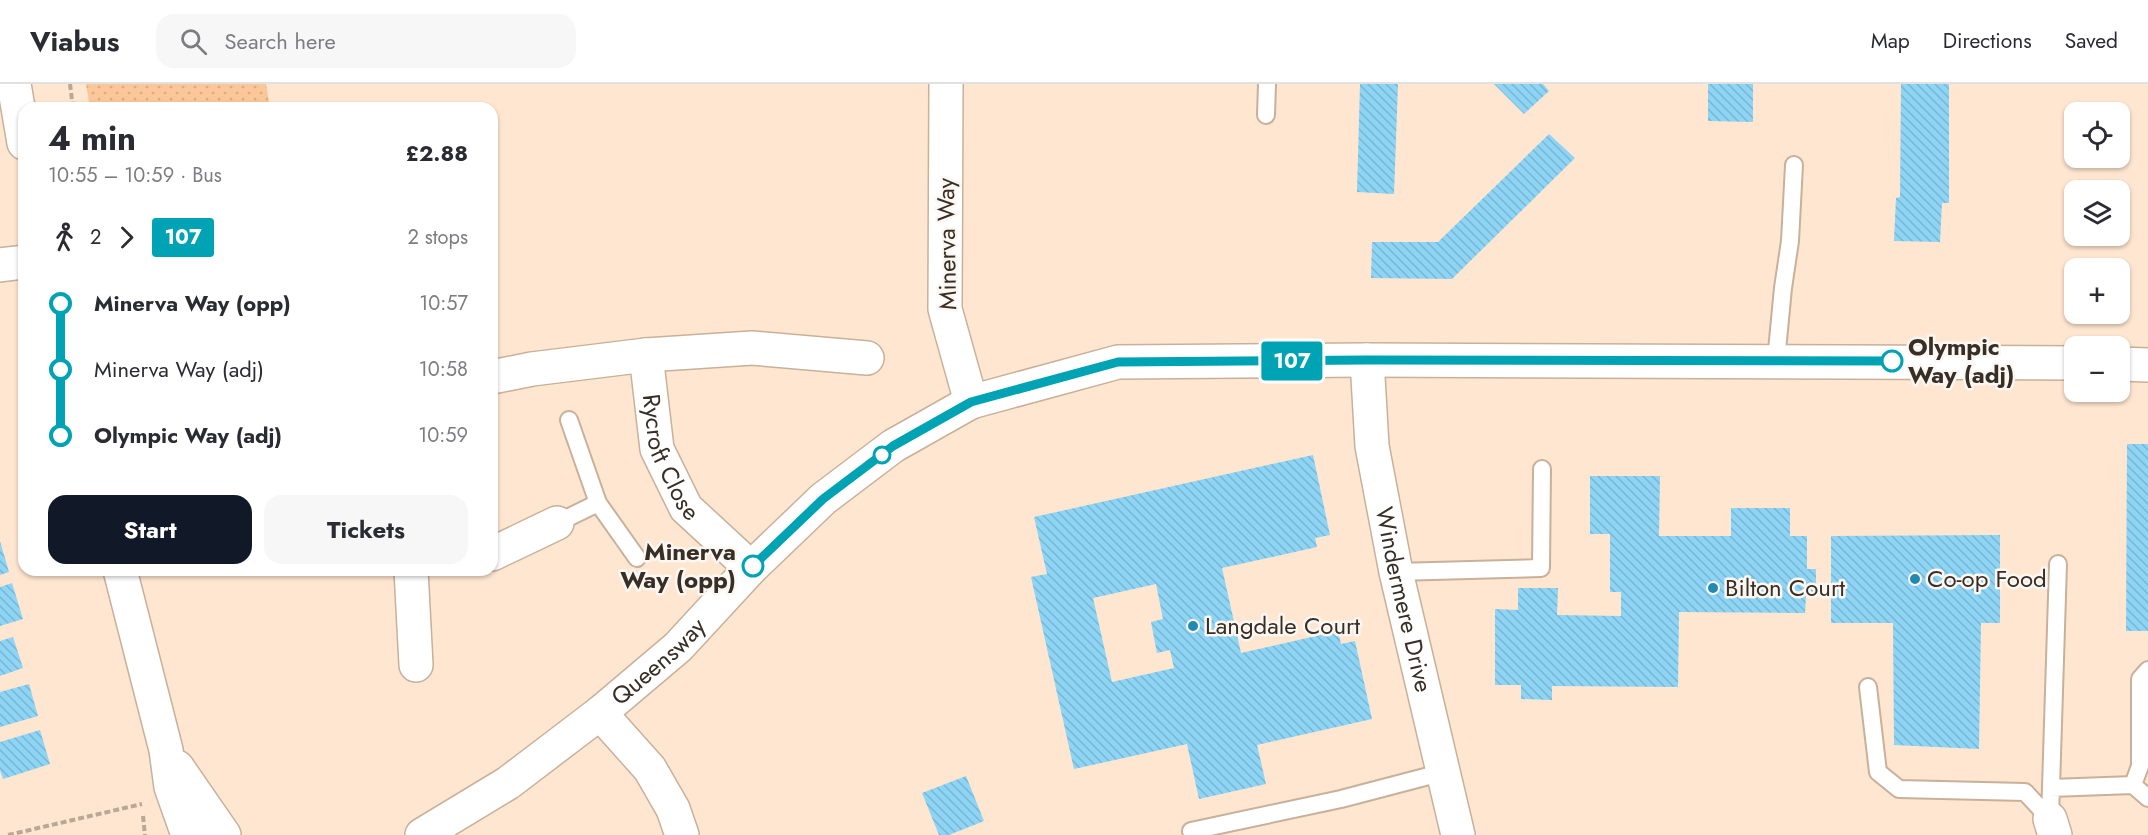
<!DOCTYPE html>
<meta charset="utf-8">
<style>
body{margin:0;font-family:Jost,sans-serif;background:#f7f7f7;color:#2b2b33;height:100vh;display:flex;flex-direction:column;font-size:22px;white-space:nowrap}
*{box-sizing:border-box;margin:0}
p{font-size:20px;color:#7c7c81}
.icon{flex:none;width:33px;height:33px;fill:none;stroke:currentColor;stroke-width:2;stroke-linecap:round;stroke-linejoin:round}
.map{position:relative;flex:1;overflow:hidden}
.drawer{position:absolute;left:18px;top:18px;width:480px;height:474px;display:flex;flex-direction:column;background:#fff;border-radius:18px;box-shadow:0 2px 4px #0004}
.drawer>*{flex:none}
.badge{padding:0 12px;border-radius:4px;font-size:21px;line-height:39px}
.fabs{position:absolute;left:2064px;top:18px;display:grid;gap:12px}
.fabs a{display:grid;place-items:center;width:66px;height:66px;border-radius:12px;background:#fff;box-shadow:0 2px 4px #0004;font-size:30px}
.map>.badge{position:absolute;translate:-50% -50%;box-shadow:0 0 0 3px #fff}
.legs{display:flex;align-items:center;gap:9px;height:66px;padding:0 30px;font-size:20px}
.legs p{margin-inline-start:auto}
.overview{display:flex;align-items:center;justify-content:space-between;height:102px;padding:0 30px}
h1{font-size:33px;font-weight:700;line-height:45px}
.primary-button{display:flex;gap:12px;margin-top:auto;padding:12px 30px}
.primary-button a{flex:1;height:69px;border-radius:18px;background:#111827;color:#fff;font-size:24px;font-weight:700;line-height:69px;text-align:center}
.primary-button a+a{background:#f7f7f7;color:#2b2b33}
ul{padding:0 30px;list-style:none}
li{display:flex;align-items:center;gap:21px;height:66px;font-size:22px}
li i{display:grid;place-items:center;width:9px;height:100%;margin:0 8px;background:currentColor}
li i::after{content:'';width:15px;height:15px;margin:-8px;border:4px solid;border-radius:50%;background:#fff}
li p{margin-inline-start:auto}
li:first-child i{background:linear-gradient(#0000 50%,currentColor 0)}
li:last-child i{background:linear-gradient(currentColor 50%,#0000 0)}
header{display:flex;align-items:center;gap:36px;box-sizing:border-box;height:84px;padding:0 30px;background:#fff;border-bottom:2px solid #e1e1e2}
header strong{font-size:28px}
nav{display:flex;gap:33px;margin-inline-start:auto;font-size:21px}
.search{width:420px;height:54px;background:#f7f7f7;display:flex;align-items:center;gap:15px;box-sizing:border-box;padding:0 21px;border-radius:18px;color:#7c7c81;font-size:22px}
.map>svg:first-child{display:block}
.park{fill:url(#park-dots)}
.building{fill:url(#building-back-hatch);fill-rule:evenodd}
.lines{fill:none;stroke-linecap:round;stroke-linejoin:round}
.lane-casing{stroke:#c8b09b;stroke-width:20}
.street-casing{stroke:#c8b09b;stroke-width:36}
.secondary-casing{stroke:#c8b09b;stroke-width:36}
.path{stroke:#baa796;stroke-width:4;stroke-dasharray:6 3;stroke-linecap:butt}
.lane{stroke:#fff;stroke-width:16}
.street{stroke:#fff;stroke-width:33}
.secondary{stroke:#fff;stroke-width:33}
.line-1-casing{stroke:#fff;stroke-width:14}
.line-1{stroke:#00a3b4;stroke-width:9}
.stop-1-dot{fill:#fff;stroke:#00a3b4;stroke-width:3}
.poi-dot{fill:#228ab2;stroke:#fcf7f2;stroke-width:2}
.labels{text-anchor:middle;stroke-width:5;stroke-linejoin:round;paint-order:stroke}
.street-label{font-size:24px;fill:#372e25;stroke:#fcf7f2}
.stop-label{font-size:24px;font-weight:bold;fill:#372e25;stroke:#fcf7f2;text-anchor:start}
.poi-label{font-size:24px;fill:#372e25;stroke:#fcf7f2;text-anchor:start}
</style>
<header>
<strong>Viabus</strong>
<div class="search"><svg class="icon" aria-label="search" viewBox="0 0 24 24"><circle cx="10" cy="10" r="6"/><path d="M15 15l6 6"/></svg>Search here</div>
<nav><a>Map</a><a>Directions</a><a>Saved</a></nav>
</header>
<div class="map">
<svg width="2148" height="751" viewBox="0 0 2148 751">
<defs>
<pattern id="park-dots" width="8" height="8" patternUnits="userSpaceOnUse" patternTransform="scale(1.5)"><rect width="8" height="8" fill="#fbc798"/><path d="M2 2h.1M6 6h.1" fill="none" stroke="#d8ab83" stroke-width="1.8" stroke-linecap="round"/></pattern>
<pattern id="building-back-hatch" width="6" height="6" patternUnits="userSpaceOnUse" patternTransform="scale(1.5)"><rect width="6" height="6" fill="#8dd4f5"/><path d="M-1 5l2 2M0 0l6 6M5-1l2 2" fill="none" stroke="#7ab6d2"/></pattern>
</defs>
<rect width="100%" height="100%" fill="#fee6d0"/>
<path class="park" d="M 86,0 L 266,0 L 270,24 L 90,24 Z"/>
<path class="building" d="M 1360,0 L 1398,0 L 1394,110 L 1357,108 Z
M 1494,0 L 1543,0 L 1549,7 L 1524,30 Z
M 1708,0 L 1753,0 L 1753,38 L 1708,37 Z
M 1901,0 L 1949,0 L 1949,119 L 1942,119 L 1940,158 L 1894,157 L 1896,114 L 1900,113 Z
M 1549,50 L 1575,74 L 1452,195 L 1371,194 L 1372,158 L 1438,158 Z
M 2127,360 L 2148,360 L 2148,547 L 2126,547 Z
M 1313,371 L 1330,451 L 1315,454 L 1317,463 L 1222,484 L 1241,569 L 1338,547 L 1341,560 L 1355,557 L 1372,635 L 1257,661 L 1266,700 L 1199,715 L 1187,660 L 1074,685 L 1031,493 L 1047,490 L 1034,433 ZM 1156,500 L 1163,535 L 1151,538 L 1157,569 L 1170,566 L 1174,584 L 1112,598 L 1093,514 Z
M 1590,392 L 1660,392 L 1659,452 L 1731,452 L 1731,424 L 1790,424 L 1790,452 L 1807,452 L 1807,485 L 1816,485 L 1816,512 L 1806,512 L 1805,529 L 1679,528 L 1678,603 L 1552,602 L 1552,616 L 1521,615 L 1521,601 L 1495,601 L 1495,525 L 1518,526 L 1518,504 L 1558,504 L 1557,531 L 1621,532 L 1621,508 L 1610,508 L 1610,450 L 1590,450 Z
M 2000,451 L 2000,539 L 1981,539 L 1979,665 L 1894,661 L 1893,539 L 1831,539 L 1831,452 Z
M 0,457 L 9,488 L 0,491 Z
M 12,499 L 23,535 L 0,542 L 0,503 Z
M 13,553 L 23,584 L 0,592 L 0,557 Z
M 29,600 L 38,632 L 0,643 L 0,608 Z
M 40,646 L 50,680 L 3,695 L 0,686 L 0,658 Z
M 966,692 L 984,737 L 949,751 L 939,751 L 922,709 Z"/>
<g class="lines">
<g class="lane-casing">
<path id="lane" d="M 1266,31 L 1267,0
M 1776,277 L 1783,204 L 1790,157 L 1794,81
M 569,336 L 598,419 L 637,474
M 557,439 L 598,419
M 1396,488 L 1541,484 L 1542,385
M 1868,603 L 1878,688 L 1899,705 L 2025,708 L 2050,735
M 2133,701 L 2140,682 L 2140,595 L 2148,586
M 2051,704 L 2133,701 L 2148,714
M 2050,735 L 2058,480
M 1191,747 L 1341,715 L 1444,688"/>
</g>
<g class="street-casing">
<g id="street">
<path d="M 946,0 L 945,225 L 971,318"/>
<path d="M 0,181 L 24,178"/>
<path id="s1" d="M 646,271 L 657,365 L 686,424 L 751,484"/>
<path id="s2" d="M 1367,276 L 1372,362 L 1396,488 L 1458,751"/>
<path d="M 492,293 L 532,285 L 646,271 L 752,264 L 867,274"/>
<path d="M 492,470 L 557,439"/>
<path d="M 411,486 L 416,581"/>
<path d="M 600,629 L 650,685 L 673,725 L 682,751"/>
<path d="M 2050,735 L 2055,751"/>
</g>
</g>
<g class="secondary-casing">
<g id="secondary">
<path d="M 14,0 L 24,59"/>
<path d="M 2120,280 L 2148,281"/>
<path d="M 120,486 L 166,666 L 171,703 L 188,751"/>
<path d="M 177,683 L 224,751"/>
<path id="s3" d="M 422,751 L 508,699 L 600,629 L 678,563 L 751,484 L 823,415 L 893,362 L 971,318 L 1118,278 L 1367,276 L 2074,279"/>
</g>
</g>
<path class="path" d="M 70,0 L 73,24
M 143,732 L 145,751
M 8,751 L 142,720"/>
<use href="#lane" class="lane"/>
<use href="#street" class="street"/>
<use href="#secondary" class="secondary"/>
</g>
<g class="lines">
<g class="line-1-casing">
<path id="line-1" d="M 753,482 L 823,415 L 876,375 L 893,362 L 971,318 L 1118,278 L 1367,276 L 1892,277"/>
</g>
<use href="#line-1" class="line-1"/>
</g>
<g class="stop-1-dot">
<circle cx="1892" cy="277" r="10"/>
<circle cx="882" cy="371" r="8"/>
<circle cx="753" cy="482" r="10"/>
</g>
<g class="poi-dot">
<circle cx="1915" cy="495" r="6"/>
<circle cx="1713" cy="504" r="6"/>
<circle cx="1193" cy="542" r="6"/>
</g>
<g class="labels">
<g class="street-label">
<text transform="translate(947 160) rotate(-91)" y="8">Minerva Way</text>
<text dy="8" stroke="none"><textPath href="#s1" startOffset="106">Rycroft Close</textPath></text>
<text dy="8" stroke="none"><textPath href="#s2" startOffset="243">Windermere Drive</textPath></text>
<text dy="8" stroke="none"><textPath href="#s3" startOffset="294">Queensway</textPath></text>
</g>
<g class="stop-label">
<text x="1908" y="271">Olympic<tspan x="1908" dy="28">Way (adj)</tspan></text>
<text x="736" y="476" text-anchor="end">Minerva<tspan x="736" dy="28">Way (opp)</tspan></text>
</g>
<g class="poi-label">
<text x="1927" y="503">Co-op Food</text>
<text x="1725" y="512">Bilton Court</text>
<text x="1205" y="550">Langdale Court</text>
</g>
</g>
</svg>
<div class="fabs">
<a><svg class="icon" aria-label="locate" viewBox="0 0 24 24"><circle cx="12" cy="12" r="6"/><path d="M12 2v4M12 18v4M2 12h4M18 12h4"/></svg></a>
<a><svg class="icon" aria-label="layers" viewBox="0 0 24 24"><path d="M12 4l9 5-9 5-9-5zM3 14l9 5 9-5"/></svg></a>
<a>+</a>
<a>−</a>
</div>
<b class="badge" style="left:1292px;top:277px;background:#00a3b4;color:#fff">107</b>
<section class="drawer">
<div class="overview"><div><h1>4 min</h1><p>10:55 – 10:59 · Bus</p></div><b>£2.88</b></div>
<div class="legs"><svg class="icon" aria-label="walk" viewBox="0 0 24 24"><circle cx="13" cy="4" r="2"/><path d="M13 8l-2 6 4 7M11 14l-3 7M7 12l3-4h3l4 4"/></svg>2<svg class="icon" aria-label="forward" viewBox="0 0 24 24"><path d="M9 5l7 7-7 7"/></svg><b class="badge" style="background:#00a3b4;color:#fff">107</b><p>2 stops</p></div>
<ul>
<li><i style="color:#00a3b4"></i><b>Minerva Way (opp)</b><p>10:57</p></li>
<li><i style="color:#00a3b4"></i><span>Minerva Way (adj)</span><p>10:58</p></li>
<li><i style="color:#00a3b4"></i><b>Olympic Way (adj)</b><p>10:59</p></li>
</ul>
<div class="primary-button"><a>Start</a><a>Tickets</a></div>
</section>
</div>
